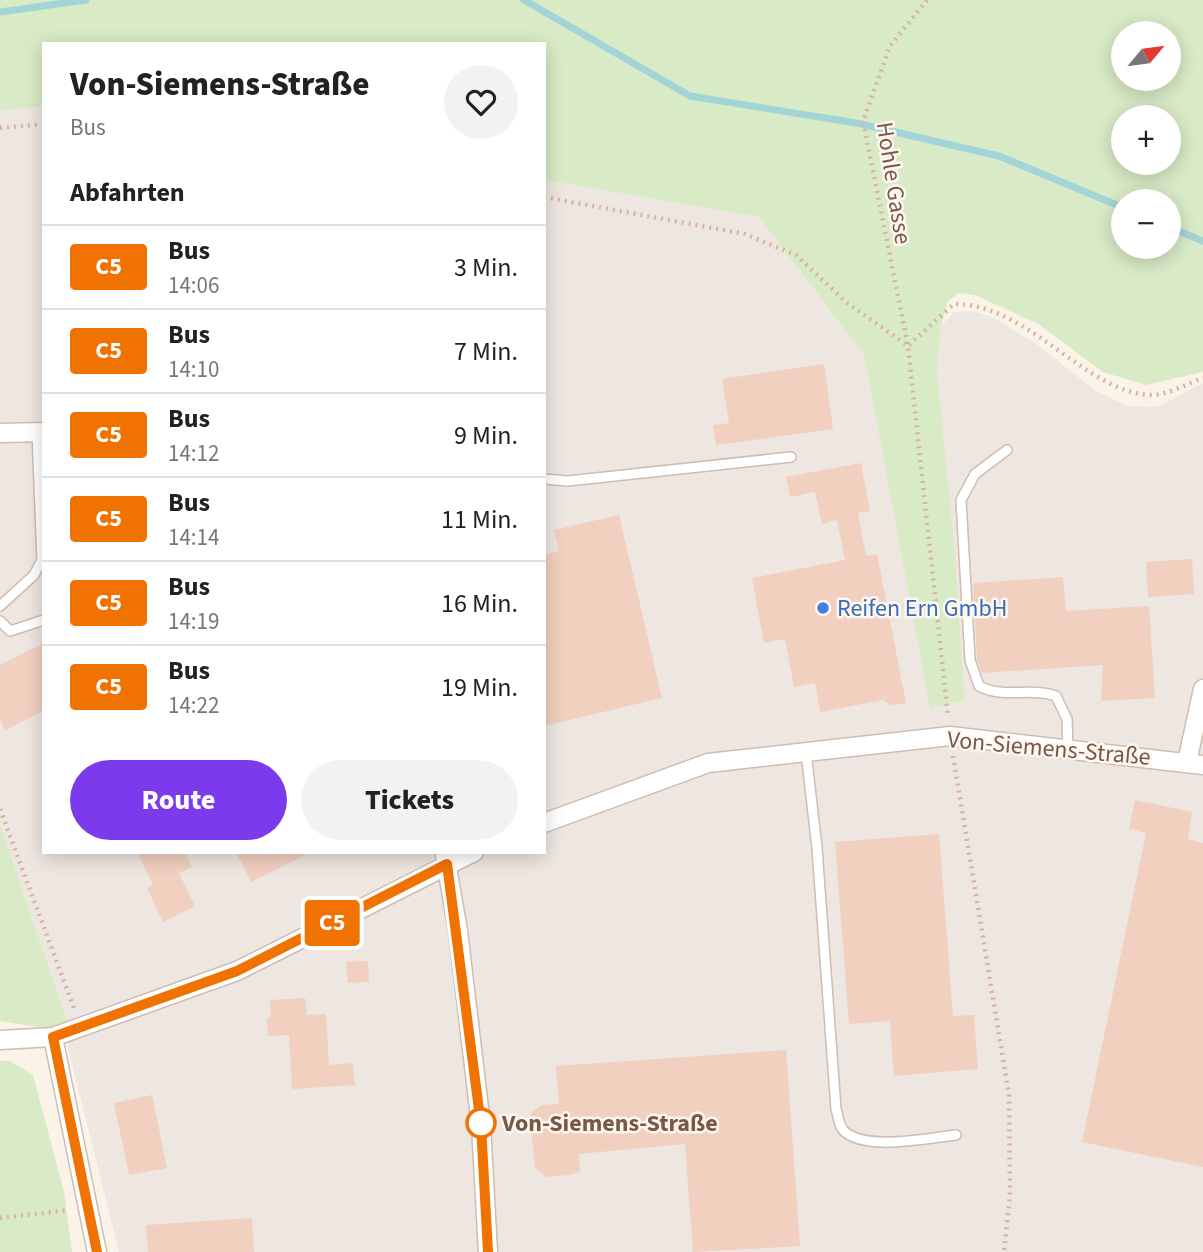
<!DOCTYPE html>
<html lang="de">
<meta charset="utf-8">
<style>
body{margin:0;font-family:"Source Sans 3",sans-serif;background:#f2f2f2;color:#222;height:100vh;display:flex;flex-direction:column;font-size:26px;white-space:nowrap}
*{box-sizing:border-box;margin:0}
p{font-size:23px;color:#767676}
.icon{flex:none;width:38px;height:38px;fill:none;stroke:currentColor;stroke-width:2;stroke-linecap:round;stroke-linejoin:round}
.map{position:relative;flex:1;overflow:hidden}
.panel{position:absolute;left:42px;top:42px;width:504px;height:812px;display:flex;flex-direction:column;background:#fff;border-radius:0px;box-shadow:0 4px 18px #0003}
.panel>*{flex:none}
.badge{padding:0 14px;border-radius:5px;font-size:24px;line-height:46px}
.needle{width:46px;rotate:61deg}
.buttons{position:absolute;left:1111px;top:21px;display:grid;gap:14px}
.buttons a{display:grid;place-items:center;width:70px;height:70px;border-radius:50%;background:#fff;box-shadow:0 4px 18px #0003;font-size:35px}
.map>.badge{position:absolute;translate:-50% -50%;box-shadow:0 0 0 4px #fff}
h2{padding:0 28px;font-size:26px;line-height:63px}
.round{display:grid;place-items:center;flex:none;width:74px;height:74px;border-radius:37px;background:#f2f2f2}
.headline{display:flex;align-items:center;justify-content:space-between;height:119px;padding:0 28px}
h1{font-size:33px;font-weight:800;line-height:52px}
.action{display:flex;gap:14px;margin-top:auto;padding:14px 28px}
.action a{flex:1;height:80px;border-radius:42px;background:#7c3aed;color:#fff;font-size:28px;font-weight:800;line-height:80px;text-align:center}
.action a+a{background:#f2f2f2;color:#222}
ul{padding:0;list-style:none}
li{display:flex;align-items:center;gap:21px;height:84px;padding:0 28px;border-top:2px solid #e0e0e0}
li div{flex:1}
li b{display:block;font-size:26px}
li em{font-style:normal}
li .badge{min-width:77px;font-weight:700;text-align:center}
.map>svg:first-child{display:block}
.industrial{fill:#ede6e1}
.green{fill:#d8eac6;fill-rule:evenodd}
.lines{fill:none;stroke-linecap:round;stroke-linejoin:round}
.stream{stroke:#a3d4d8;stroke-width:7}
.building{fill:#f1d0c0}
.service-casing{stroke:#d0bcb0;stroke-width:12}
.minor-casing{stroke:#d0bcb0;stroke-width:21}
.path{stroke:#d7b3a3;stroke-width:4.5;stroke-dasharray:2 5;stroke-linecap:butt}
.service{stroke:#fff;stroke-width:9}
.minor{stroke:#fff;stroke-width:18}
.line-casing{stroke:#fff;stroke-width:16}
.line{stroke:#f07200;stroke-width:10}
.shop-dot{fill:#3f7fe0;stroke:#fff7ee;stroke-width:2.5}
.stop-dot{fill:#fff;stroke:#f07200;stroke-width:3.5}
.labels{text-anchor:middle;stroke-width:5;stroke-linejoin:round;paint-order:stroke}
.street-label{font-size:24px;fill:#76584c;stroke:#fff7ee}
.shop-label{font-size:24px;fill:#366cbe;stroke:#fff7ee;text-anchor:start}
.stop-label{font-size:24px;font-weight:bold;fill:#76584c;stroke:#fff7ee;text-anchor:start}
</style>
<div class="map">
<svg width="1203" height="1252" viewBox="0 0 1203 1252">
<rect width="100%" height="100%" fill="#fcf3e8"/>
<path class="industrial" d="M 44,106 L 44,852 L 544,852 L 544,180 L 759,217 L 864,355 L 930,707 L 965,699 L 954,540 L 937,371 L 941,326 L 954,312 L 973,311 L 994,318 L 1035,343 L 1096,391 L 1127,406 L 1157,407 L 1203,383 L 1203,1252 L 119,1252 L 68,1048 L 67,1021 L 0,823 L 0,111 Z"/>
<path class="green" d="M 0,0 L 1203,0 L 1203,372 L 1146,385 L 1103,372 L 1038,324 L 975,295 L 959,293 L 948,301 L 941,326 L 937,371 L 954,540 L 965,700 L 930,708 L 864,355 L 759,217 L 544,180 L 544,44 L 44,44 L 44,106 L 0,111 ZM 1169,33 L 1169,79 L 1124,79 L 1124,33 ZM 1124,117 L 1169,117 L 1169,163 L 1124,163 ZM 1124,201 L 1169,201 L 1169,247 L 1124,247 Z
M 0,823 L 67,1021 L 50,1029 L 0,1021 Z
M 0,1061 L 10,1061 L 33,1075 L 64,1192 L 72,1252 L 0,1252 Z"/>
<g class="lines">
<path class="stream" d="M 524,0 L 690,96 L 862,124
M 0,12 L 86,0
M 865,125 L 999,156 L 1124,208
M 1169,227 L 1203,241"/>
</g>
<path class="building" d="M 824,364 L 833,429 L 716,445 L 713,425 L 729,423 L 722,379 Z
M 861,463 L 870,511 L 858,513 L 866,556 L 877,554 L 906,703 L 891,705 L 883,700 L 820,712 L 815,683 L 794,687 L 785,639 L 764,643 L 752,578 L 845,560 L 837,520 L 822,524 L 815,492 L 790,497 L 786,477 Z
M 619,515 L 662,698 L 544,726 L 544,555 L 559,551 L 554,530 Z
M 1192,559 L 1194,594 L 1148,597 L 1146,562 Z
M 1063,577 L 1066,611 L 1149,606 L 1155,698 L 1101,701 L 1103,665 L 982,673 L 977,660 L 973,583 Z
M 44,643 L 44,711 L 5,730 L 0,720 L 0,665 Z
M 1135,800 L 1192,812 L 1188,839 L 1203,843 L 1203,1167 L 1082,1142 L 1146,833 L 1129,829 Z
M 939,834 L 953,1016 L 974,1015 L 978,1069 L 894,1076 L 890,1021 L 849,1024 L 835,842 Z
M 137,852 L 185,852 L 192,867 L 179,873 L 195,906 L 163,922 L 147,888 L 153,885 Z
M 236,852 L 311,852 L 251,882 Z
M 368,961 L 369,982 L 348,983 L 346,962 Z
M 305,998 L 307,1015 L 326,1014 L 329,1065 L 353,1063 L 355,1085 L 292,1089 L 289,1035 L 268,1036 L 267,1018 L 271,1017 L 270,1000 Z
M 786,1050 L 800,1246 L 693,1252 L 685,1144 L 579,1154 L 580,1172 L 569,1175 L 547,1177 L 535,1168 L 530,1120 L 531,1113 L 542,1105 L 559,1104 L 556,1066 Z
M 152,1095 L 167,1168 L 129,1175 L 114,1103 Z
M 252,1218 L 254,1252 L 148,1252 L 146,1225 Z"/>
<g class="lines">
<g class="service-casing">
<path id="service" d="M 1007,450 L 975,474 L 961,500 L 970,660 L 979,686 C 1003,699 1030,687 1056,696 L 1067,719 L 1068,749
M 544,479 L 568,481 L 791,457
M 0,606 L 34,575 L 42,560 L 37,433
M 0,621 L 10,631 L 44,620
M 806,752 L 817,848 L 836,1109 C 838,1116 839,1125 843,1130 C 864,1152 928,1138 956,1135"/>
</g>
<g class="minor-casing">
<path id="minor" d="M 0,433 L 44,432
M 1187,762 L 1203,689
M 544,823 L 708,763 L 950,736 L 1203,765
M 445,856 L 458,931 L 481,1125 L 488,1252
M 53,1037 L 97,1252
M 0,1040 L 53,1037 L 237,971 L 474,852"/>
</g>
<path class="path" d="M 927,0 L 890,46 L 863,121 L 908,346 L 948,716
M 0,128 L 44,124
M 544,197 L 745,234 L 796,255 L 846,302 L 907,345
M 909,345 L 954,304 C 1030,304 1086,394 1152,395 C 1167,395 1189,383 1203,378
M 953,756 L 1009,1095 L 1010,1195 L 1004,1252
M 0,809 L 75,1011
M 0,1218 L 69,1210"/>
<use href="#service" class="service"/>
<use href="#minor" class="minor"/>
</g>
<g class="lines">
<g class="line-casing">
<path id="line" d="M 97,1252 L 53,1037 L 237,971 L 447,864 L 481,1125 L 488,1252"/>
</g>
<use href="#line" class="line"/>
</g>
<circle class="shop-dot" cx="823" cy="608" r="7"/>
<circle class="stop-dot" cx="481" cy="1123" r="14"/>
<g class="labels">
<g class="street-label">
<text transform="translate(894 183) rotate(81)" y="8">Hohle Gasse</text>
<text transform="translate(1049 748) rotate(5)" y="8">Von-Siemens-Straße</text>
</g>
<g class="shop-label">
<text x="837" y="616">Reifen Ern GmbH</text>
</g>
<g class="stop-label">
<text x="502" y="1131">Von-Siemens-Straße</text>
</g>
</g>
</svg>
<div class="buttons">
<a><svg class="needle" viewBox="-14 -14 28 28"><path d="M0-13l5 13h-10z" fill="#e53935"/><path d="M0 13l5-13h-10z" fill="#767676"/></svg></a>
<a>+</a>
<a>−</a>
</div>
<b class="badge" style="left:332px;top:923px;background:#f07200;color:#fff">C5</b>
<section class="panel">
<div class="headline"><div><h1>Von-Siemens-Straße</h1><p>Bus</p></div><a class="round"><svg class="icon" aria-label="heart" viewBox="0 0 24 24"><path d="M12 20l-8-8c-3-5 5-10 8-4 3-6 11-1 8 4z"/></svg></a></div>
<h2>Abfahrten</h2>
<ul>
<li><span class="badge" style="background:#f07200;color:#fff">C5</span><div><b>Bus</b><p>14:06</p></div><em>3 Min.</em></li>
<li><span class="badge" style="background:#f07200;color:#fff">C5</span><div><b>Bus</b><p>14:10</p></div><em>7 Min.</em></li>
<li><span class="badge" style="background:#f07200;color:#fff">C5</span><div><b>Bus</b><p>14:12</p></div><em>9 Min.</em></li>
<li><span class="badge" style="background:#f07200;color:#fff">C5</span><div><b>Bus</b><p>14:14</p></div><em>11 Min.</em></li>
<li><span class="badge" style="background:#f07200;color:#fff">C5</span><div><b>Bus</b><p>14:19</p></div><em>16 Min.</em></li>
<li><span class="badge" style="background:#f07200;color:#fff">C5</span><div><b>Bus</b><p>14:22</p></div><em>19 Min.</em></li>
</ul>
<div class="action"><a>Route</a><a>Tickets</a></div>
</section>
</div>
